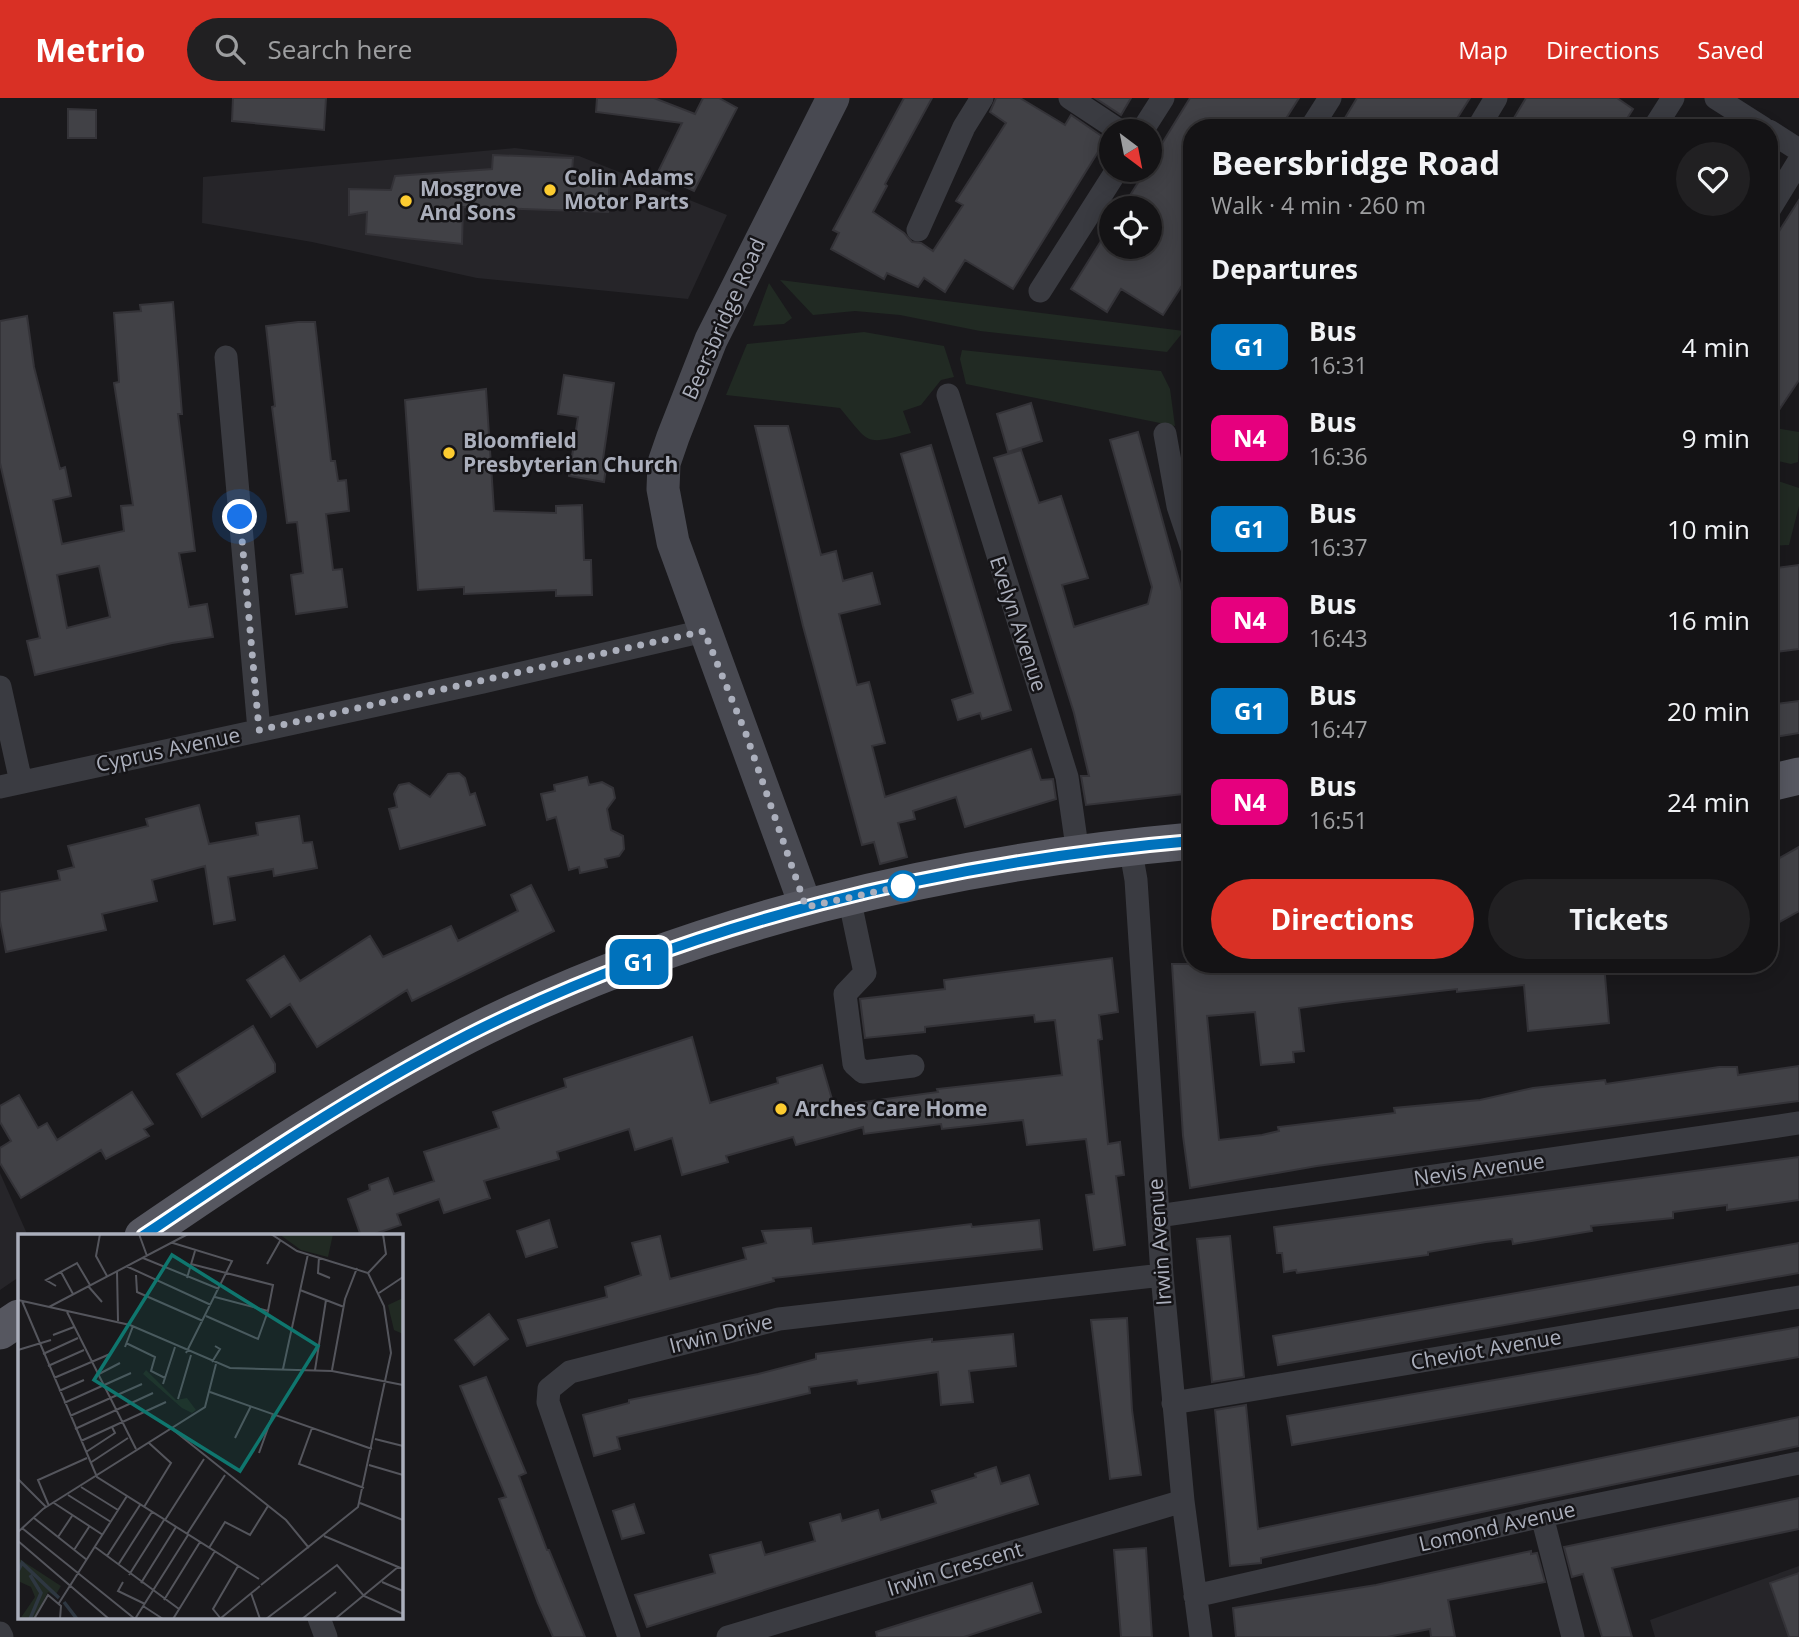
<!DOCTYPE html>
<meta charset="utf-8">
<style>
body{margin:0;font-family:"Open Sans",sans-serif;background:#212022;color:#f1f3f6;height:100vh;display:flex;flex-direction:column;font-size:26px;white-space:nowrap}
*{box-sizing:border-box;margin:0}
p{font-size:23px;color:#9d9ea0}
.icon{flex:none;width:38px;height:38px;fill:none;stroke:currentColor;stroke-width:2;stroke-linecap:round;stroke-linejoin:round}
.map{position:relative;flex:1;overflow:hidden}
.panel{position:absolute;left:1183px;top:21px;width:595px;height:854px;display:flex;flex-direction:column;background:#141315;border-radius:28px;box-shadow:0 4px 18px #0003,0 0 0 2px #333234}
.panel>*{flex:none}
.badge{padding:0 14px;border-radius:10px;font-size:24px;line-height:46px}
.needle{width:46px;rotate:148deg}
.buttons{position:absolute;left:1099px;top:21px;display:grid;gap:14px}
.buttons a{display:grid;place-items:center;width:63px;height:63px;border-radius:50%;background:#141315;box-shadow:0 4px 18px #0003,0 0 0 2px #333234;font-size:35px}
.you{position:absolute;width:35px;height:35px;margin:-18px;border:5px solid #fff;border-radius:50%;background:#1a73e8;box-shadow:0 0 0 10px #1a73e833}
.map>.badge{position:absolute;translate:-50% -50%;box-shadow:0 0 0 4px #fff}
h2{padding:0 28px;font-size:26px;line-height:63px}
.round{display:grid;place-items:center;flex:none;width:74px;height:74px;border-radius:37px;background:#212022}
.summary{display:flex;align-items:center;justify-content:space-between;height:119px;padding:0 28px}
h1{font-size:33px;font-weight:700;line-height:52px}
.primary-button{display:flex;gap:14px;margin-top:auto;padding:14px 28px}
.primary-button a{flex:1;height:80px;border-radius:42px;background:#d93025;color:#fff;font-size:28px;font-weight:700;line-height:80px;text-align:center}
.primary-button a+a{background:#212022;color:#f1f3f6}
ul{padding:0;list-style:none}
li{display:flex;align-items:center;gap:21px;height:91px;padding:0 28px}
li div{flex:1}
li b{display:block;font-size:26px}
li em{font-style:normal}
li .badge{min-width:77px;font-weight:700;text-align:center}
header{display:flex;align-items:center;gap:42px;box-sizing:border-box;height:98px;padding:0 35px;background:#d93025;color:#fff}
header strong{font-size:33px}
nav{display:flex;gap:38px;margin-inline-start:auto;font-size:24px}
.search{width:490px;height:63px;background:#212022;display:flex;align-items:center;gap:18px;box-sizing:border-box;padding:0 24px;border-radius:38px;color:#9d9ea0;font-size:26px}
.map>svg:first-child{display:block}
.built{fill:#262529}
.green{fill:#212a23}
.building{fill:#414146;stroke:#343338;stroke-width:2;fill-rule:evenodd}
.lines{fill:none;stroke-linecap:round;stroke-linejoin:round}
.street{stroke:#3a3b41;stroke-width:23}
.secondary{stroke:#484951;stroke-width:33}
.primary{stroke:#565760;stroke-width:37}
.line-casing{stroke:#fff;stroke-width:16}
.line{stroke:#0072bc;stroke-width:10}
.walk{stroke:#abafbc;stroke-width:7;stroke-dasharray:0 12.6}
.poi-dot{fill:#fdcc30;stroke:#151417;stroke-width:2.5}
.stop-dot{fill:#fff;stroke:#0072bc;stroke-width:3.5}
.labels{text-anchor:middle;stroke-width:5;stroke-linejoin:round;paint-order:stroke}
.poi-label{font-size:21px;font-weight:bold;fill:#abafbc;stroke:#151417;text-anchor:start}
.street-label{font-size:21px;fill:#abafbc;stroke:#151417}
.inset-river{fill:none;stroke:#2e3741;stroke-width:3.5}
.inset-road{fill:none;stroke:#54555c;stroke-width:2}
.view{fill:#0f766e;fill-opacity:0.15;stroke:#0f766e;stroke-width:3.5}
.inset-edge{fill:none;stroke:#abafbc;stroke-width:3.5}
</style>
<header>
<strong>Metrio</strong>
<div class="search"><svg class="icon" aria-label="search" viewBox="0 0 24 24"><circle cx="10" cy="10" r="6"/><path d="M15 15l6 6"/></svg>Search here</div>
<nav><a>Map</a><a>Directions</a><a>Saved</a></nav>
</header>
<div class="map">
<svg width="1799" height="1539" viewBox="0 0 1799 1539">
<rect width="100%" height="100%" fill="#1a191c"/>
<path class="built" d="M 515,50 L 579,58 L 727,117 L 688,201 L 477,180 L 312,144 L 202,125 L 203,79 Z
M 0,1075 L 28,1138 L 19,1138 L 19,1179 L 0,1192 Z
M 1799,1468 L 1799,1539 L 1655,1539 L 1650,1522 Z"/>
<path class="green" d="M 780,182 L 1184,233 L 1167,254 L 980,233 L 900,217 L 855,213 L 813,217 Z
M 769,185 L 792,220 L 784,226 L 753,228 Z
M 864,234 L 944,248 L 954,279 L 941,282 L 921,307 L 903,313 L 911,335 C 864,347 871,347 840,310 L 726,297 L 747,246 Z
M 962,252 L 1161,273 L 1170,291 L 1175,328 L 966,286 L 960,261 Z
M 1769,329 L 1799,334 L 1798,364 L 1791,366 L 1769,361 Z
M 1769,380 L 1799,390 L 1799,408 L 1789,447 L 1769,448 Z"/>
<path class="building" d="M 233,0 L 326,0 L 324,32 L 232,23 Z
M 597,0 L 654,0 L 695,16 L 703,0 L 719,0 L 737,10 L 694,93 L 657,76 L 682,25 L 596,14 Z
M 904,0 L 932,0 L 885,86 L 887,88 L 873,114 L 904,135 L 912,144 L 921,145 L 933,153 L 963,107 L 956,103 L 1006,25 L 990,14 L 996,0 L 1020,0 L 1065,27 L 1071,17 L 1106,41 L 1013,191 L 965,162 L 945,194 L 924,180 L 918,189 L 887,175 L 884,181 L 831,151 L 839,135 L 833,132 Z
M 1095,0 L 1131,0 L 1121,17 Z
M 1190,0 L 1299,0 L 1280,30 L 1192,30 L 1192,172 L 1163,217 L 1121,191 L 1107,214 L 1071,191 L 1111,127 L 1111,149 L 1150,149 L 1150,110 L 1122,110 L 1146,72 L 1150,72 L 1150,65 Z
M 1357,0 L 1470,0 L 1451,30 L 1339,30 Z
M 1526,0 L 1617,0 L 1633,11 L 1621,30 L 1508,30 Z
M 68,11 L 96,12 L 96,40 L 68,40 Z
M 493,57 L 573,60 L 572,74 L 610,75 L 608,114 L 463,109 L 462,146 L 366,136 L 367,114 L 349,117 L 349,91 L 391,92 L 395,78 L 492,71 Z
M 1799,102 L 1799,282 L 1769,327 L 1769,149 Z
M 173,204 L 182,316 L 178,316 L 195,453 L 179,455 L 189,509 L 207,506 L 213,539 L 172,545 L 35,577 L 27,543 L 40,540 L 0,365 L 0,223 L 27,218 L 34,269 L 60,371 L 65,369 L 71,398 L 53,402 L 62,446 L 124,433 L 121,408 L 133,407 L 114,285 L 119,284 L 114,215 L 141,213 L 140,207 ZM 99,468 L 110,519 L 67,530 L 57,477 Z
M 298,224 L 315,224 L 331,363 L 335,363 L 338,383 L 346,382 L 349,413 L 326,416 L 333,472 L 342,471 L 347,509 L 296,516 L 291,477 L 303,475 L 297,424 L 287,425 L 272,309 L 275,308 L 266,228 Z
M 564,277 L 614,285 L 603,361 L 607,362 L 604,384 L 569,378 L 578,319 L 558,316 Z
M 486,291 L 494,413 L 556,415 L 556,408 L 582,407 L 584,462 L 591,462 L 592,497 L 556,498 L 556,492 L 464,496 L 464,489 L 418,492 L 405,302 Z
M 1031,305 L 1042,343 L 1008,354 L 997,316 Z
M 755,328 L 788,328 L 821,457 L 836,453 L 843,483 L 872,475 L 880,506 L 839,516 L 857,587 L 869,584 L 885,645 L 872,648 L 885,699 L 1031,651 L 1041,682 L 1053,681 L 1056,701 L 965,729 L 956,699 L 913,713 L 915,721 L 898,725 L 907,759 L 880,766 L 874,744 L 862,747 L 803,528 Z
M 1138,334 L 1192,529 L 1192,695 L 1086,707 L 1081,678 L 1089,678 L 1074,615 L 994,360 L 1021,352 L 1039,405 L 1061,398 L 1088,480 L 1062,487 L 1074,529 L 1148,506 L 1152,489 L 1110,342 Z
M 931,347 L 1011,612 L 982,621 L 980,615 L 958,622 L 952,602 L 973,595 L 901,356 Z
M 1799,467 L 1799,551 L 1769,555 L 1769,471 Z
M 1799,603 L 1799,635 L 1769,640 L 1769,607 Z
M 459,675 L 465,680 L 470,697 L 475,695 L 485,727 L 400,751 L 389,711 L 397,709 L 394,696 L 399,687 L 409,685 L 430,699 L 448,676 Z
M 587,679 L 589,687 L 602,684 L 613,690 L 615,700 L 607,711 L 611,732 L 623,738 L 624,751 L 619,758 L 605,761 L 607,769 L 580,775 L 579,769 L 569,772 L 556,719 L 547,722 L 541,696 L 555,693 L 554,687 Z
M 199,707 L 209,746 L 258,737 L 256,725 L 299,718 L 303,745 L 312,744 L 317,770 L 274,778 L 273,771 L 228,779 L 235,822 L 214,826 L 205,768 L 152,782 L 157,803 L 102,816 L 106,832 L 6,854 L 0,823 L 0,794 L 60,782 L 58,773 L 74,769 L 68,748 L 148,728 L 146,721 Z
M 1799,749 L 1799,813 L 1769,830 L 1769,766 Z
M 531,787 L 554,833 L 412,903 L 407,892 L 317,949 L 290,906 L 271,919 L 247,882 L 284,858 L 300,883 L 370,838 L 383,859 L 451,828 L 458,843 L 518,813 L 511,797 Z
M 1112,860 L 1118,914 L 1099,917 L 1102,941 L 1098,942 L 1108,1046 L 1120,1044 L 1124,1077 L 1116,1078 L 1125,1147 L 1094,1152 L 1086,1097 L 1094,1096 L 1086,1041 L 1027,1047 L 1023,1022 L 942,1031 L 941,1026 L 864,1036 L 863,1029 L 796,1047 L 793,1039 L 726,1058 L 728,1064 L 682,1077 L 672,1040 L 635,1052 L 629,1031 L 557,1054 L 559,1061 L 484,1083 L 490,1100 L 444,1115 L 439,1101 L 397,1116 L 401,1127 L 369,1138 L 361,1138 L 348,1101 L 370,1092 L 369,1087 L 388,1080 L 394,1096 L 434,1083 L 424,1054 L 499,1030 L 493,1014 L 566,989 L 564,981 L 692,939 L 710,1005 L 778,985 L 777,980 L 822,967 L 834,1008 L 938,994 L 937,991 L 1062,977 L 1055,922 L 1035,924 L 1034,917 L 925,929 L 925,934 L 865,940 L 860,901 L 945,891 L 944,882 Z
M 1172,866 L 1604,866 L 1609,925 L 1528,933 L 1524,887 L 1457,894 L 1457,891 L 1343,904 L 1299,910 L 1304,953 L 1293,954 L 1294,964 L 1261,967 L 1255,914 L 1207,918 L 1219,1042 L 1262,1037 L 1279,1033 L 1278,1029 L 1395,1015 L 1394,1010 L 1480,1002 L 1533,990 L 1605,982 L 1606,986 L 1719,969 L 1737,969 L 1738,977 L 1799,968 L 1799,1003 L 1317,1068 L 1190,1090 L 1183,1038 Z
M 253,928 L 275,966 L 275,974 L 202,1019 L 177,976 Z
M 132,994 L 153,1026 L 144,1031 L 149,1038 L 106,1061 L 101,1052 L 21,1100 L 0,1065 L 0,1050 L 11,1043 L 0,1024 L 0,1008 L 19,997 L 38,1030 L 47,1025 L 57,1042 Z
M 1799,1059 L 1799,1102 L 1727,1112 L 1727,1107 L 1673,1114 L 1673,1120 L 1591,1128 L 1592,1133 L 1513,1146 L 1512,1141 L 1486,1144 L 1428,1154 L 1428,1157 L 1297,1175 L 1296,1172 L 1284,1174 L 1282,1155 L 1277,1155 L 1274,1129 Z
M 549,1122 L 557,1149 L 526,1159 L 517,1133 Z
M 1039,1122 L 1042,1151 L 773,1180 L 774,1183 L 527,1248 L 518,1222 L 607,1199 L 605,1189 L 641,1177 L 632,1145 L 660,1138 L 670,1181 L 746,1161 L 743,1150 L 766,1145 L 762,1133 L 811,1130 L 813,1146 L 971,1126 L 972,1129 Z
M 1230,1138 L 1244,1279 L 1212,1284 L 1197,1141 Z
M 1799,1145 L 1799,1175 L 1278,1267 L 1273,1238 Z
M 489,1216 L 508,1241 L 474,1267 L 455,1242 Z
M 1127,1220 L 1132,1312 L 1141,1377 L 1110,1381 L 1091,1222 Z
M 1799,1229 L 1799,1259 L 1292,1347 L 1287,1318 Z
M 1013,1236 L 1016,1268 L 969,1273 L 973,1304 L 941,1307 L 938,1274 L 858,1286 L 857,1282 L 809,1289 L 810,1295 L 617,1339 L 620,1351 L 594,1358 L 583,1317 L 629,1305 L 629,1302 L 758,1276 L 816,1261 L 816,1256 L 932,1241 L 932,1244 Z
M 486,1279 L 526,1375 L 519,1378 L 547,1452 L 549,1452 L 585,1539 L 553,1539 L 538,1505 L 499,1401 L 506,1399 L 460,1288 Z
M 1246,1307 L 1258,1431 L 1799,1319 L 1799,1348 L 1261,1460 L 1261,1465 L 1230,1468 L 1215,1312 Z
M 996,1369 L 1001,1386 L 1029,1377 L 1038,1406 L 647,1529 L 635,1497 L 715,1475 L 710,1457 L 761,1444 L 765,1457 L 815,1443 L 810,1425 L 840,1416 L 842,1423 L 878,1412 L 881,1422 L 936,1405 L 932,1393 L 976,1379 L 975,1376 Z
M 1799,1400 L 1799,1431 L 1612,1470 L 1632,1539 L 1602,1539 L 1583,1476 L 1572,1479 L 1564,1449 Z
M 634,1406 L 644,1435 L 622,1441 L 613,1413 Z
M 1146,1450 L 1152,1539 L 1121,1539 L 1114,1452 Z
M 1531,1453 L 1531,1456 L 1537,1455 L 1545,1484 L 1448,1502 L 1455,1539 L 1431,1539 L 1430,1531 L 1387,1539 L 1236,1539 L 1233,1510 L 1376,1487 Z
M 1799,1475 L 1799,1539 L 1789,1539 L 1770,1485 Z
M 1032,1485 L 1041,1514 L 964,1539 L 877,1539 L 876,1534 Z"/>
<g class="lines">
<path class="street" d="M 1070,0 L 1120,33
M 1716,0 L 1763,30
M 1311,30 L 1330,0
M 1478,30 L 1496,0
M 1654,30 L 1673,0
M 1142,33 L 1163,0
M 1769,33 L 1799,52
M 1769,112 L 1799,63
M 918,132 L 964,29 L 982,0
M 1040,193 L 1117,72
M 226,259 L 259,632
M 948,297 L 1067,679 L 1078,756
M 1165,336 L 1178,408 L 1192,450
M 0,589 L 21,684
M 0,689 L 483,584 L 704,533
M 1130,748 L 1136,782 L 1162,1177 L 1183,1403 L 1201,1539
M 849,799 L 865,875 L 845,896 L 854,966 L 863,974 L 913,968
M 1158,1118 L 1799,1025
M 1173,1305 L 1799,1199
M 1542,1418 L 1573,1539
M 1195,1498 L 1542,1418 L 1799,1365
M 319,1520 L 326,1539
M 0,1535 L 2,1539
M 629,1539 L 548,1304 L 549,1291 L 570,1274 L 779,1221 L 1162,1177
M 728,1539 L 1183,1403"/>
<path class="secondary" d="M 806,809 L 673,444 L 663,391 L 664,365 L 673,339 L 711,242 L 833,0"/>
<path class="primary" d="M 1769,685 L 1799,678
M 143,1138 C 248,1066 355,995 468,937 C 691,824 944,765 1192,743
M 0,1233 L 19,1220"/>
</g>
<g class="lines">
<g class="line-casing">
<path id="line" d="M 143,1138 C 248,1067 355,995 468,937 C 691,824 944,764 1192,743"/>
</g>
<use href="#line" class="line"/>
<path class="walk" d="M 240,419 L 259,632 L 704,533 L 746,636 L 806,809 L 903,788"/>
</g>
<g class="poi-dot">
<circle cx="550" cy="92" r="7"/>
<circle cx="406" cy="103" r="7"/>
<circle cx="449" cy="355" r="7"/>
<circle cx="781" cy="1011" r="7"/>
</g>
<circle class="stop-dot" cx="903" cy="788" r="14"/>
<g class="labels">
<g class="poi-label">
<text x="564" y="87">Colin Adams<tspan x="564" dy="24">Motor Parts</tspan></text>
<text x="420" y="98">Mosgrove<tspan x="420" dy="24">And Sons</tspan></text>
<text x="463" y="350">Bloomfield<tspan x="463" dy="24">Presbyterian Church</tspan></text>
<text x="795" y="1018">Arches Care Home</text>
</g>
<g class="street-label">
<text transform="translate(724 221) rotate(-66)" y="7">Beersbridge Road</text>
<text transform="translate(1018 526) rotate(72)" y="7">Evelyn Avenue</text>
<text transform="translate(168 652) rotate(-12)" y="7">Cyprus Avenue</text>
<text transform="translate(1479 1072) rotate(-8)" y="7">Nevis Avenue</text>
<text transform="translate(1160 1144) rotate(-94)" y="7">Irwin Avenue</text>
<text transform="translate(721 1236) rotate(-14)" y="7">Irwin Drive</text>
<text transform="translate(1486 1252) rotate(-10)" y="7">Cheviot Avenue</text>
<text transform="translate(1497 1429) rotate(-13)" y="7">Lomond Avenue</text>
<text transform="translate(955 1471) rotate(-17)" y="7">Irwin Crescent</text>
</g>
</g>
<g transform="translate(18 1136)">
<rect width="385" height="385" fill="#1a191c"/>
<path d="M 261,0 L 315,0 L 310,23 L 283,16 ZM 385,64 L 385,100 L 376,96 L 370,71 ZM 128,136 L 158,166 L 169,164 L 178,176 L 174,179 L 164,174 L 125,140 ZM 0,324 L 43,352 L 37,362 L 30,358 L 16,385 L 2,385 L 17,363 L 13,353 L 0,347 Z" fill="#212a23"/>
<path class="inset-river" d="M 0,337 L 4,329 L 41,364M 46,368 L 59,385M 12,385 L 23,359 L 12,341"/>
<path class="inset-road" d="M 82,0 L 78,22 L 89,42M 121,0 L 129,22M 155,9 L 214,27 L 168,119M 301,23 L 300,39 L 312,44M 125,24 L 201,55M 173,30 L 255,51 L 250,77 L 197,63M 249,30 L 262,7M 108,32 L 193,71M 99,37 L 100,87M 43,38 L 55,60M 350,39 L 368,20 L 365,0M 118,41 L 119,58 L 185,87M 169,44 L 177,17M 38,52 L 28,46 L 59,29 L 72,51M 70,52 L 84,68M 282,56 L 326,73M 361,59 L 385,43M 0,66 L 112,91 L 212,134 L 314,137 L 385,151M 4,67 L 79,243 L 241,345M 31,73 L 170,0M 49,78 L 118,215M 188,82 L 240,105 L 250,77M 35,101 L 56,93M 108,109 L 137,123 L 133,137 L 147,144M 107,113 L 115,92M 0,116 L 33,106M 25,120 L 60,104M 194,128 L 202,115 L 197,112M 30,132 L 66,116M 265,135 L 290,20M 297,136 L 308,66M 314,136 L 327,65 L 339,34M 79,141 L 102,129M 36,144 L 92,120M 145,150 L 157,113M 41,157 L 66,146M 192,158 L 354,215M 160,165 L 173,121M 46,169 L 113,139M 52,182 L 124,150M 294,194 L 281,230 L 346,254M 57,195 L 135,159M 154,195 L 268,286 L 291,314M 217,204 L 233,172M 357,205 L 385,212M 63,207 L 148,168M 68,218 L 97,199 L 94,193M 241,219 L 255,180M 72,229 L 110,204M 351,231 L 385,241M 0,245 L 28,273M 63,253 L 100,276M 50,261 L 93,288M 36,269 L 85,301M 342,269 L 385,286M 31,272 L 20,246 L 69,224M 126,273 L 153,229 L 131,209M 16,284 L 69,326M 147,286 L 186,225M 4,294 L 117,385M 0,298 L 25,275 L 187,173 L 198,130M 169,300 L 207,241M 306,302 L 385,335M 40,303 L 54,282M 0,307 L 91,385M 77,313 L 161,375M 191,314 L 207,288 L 232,301 L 250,272M 56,316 L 71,293M 89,322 L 122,271M 100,331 L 134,278M 111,341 L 146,286M 105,348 L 100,357 L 127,370M 364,348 L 385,357M 123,349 L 158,293M 243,351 L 340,273 L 373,119 L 366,72 L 350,39 L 279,17 L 253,0M 233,359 L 242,385M 146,366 L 182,308M 41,369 L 109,262M 125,372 L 145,385M 203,384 L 242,352M 16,385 L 30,361 L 43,372 L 42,385M 117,385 L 170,301M 155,385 L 197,317M 203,385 L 195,375 L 220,332M 248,385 L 319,331 L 346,362 L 385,380M 284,385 L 318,358M 317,385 L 380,333"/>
<path class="view" d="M 154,21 L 300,112 L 222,237 L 76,146 Z"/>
<rect width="385" height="385" class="inset-edge"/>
</g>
</svg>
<div class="buttons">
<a><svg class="needle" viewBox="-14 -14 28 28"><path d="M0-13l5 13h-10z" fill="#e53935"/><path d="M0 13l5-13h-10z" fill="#9d9ea0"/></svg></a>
<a><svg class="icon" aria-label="locate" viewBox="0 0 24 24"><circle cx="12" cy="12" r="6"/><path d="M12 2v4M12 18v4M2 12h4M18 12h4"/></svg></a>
</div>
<div class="you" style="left:240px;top:419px"></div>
<b class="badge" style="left:639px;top:864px;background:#0072bc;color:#fff">G1</b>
<section class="panel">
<div class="summary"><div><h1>Beersbridge Road</h1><p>Walk · 4 min · 260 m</p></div><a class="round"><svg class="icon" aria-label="heart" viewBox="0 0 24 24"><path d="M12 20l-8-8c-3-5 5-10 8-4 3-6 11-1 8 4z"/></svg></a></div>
<h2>Departures</h2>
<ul>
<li><span class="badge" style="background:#0072bc;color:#fff">G1</span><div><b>Bus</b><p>16:31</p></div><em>4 min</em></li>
<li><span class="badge" style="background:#e6007e;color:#fff">N4</span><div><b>Bus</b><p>16:36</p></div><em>9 min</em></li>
<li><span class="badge" style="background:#0072bc;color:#fff">G1</span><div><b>Bus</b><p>16:37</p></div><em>10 min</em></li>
<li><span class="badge" style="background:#e6007e;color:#fff">N4</span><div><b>Bus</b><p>16:43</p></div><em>16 min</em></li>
<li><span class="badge" style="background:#0072bc;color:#fff">G1</span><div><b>Bus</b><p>16:47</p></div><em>20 min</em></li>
<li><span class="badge" style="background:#e6007e;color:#fff">N4</span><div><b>Bus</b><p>16:51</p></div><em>24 min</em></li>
</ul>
<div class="primary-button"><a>Directions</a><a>Tickets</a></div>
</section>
</div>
